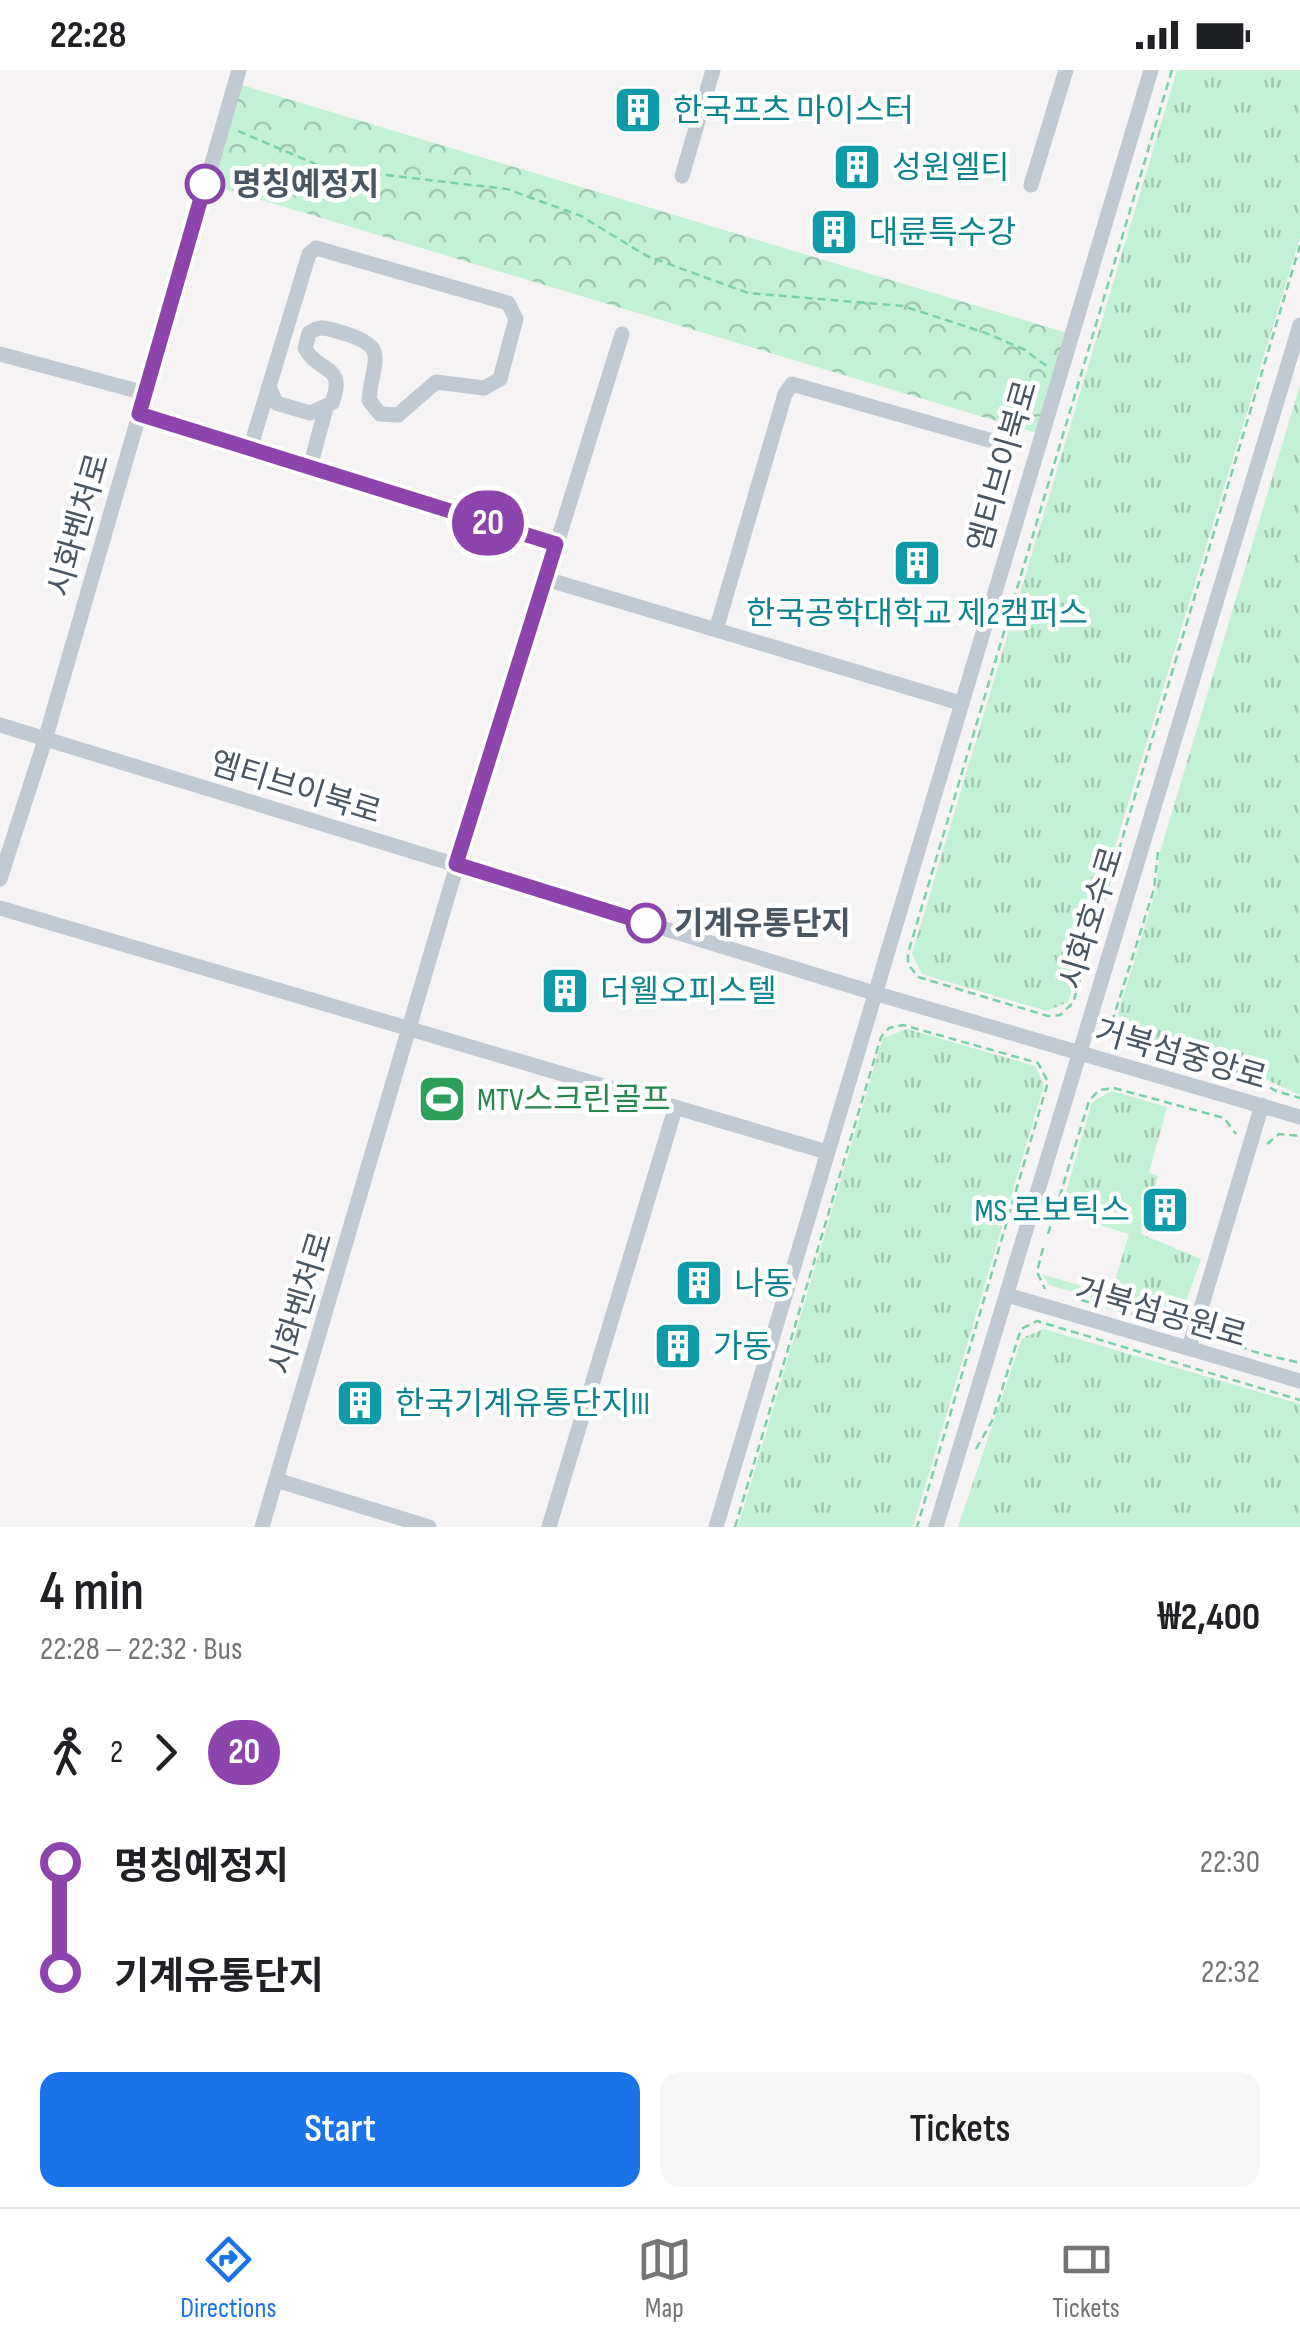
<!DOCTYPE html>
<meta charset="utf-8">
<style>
body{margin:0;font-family:"Sofia Sans Condensed","Noto Sans KR",sans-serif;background:#f6f6f6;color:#202124;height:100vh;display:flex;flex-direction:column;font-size:38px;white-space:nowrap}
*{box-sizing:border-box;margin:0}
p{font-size:32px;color:#757577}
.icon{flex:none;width:55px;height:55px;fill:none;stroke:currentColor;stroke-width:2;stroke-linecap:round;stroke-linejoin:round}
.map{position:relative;height:1457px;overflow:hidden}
.sheet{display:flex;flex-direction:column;background:#fff;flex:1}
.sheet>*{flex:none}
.badge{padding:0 20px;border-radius:32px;font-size:35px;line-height:65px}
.map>.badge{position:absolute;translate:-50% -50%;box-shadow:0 0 0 5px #fff}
.legs{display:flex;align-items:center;gap:15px;height:110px;padding:0 40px;font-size:32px}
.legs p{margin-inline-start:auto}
.summary{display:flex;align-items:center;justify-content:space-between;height:170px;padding:0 40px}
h1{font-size:55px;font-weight:600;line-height:75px}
.primary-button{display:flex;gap:20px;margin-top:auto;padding:20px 40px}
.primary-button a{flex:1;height:115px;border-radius:20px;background:#1a73e8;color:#fff;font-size:40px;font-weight:600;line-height:115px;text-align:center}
.primary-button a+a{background:#f6f6f6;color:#202124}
ul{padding:0 40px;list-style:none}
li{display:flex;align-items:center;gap:35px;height:110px;font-size:38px}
li i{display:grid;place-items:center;width:15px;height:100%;margin:0 12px;background:currentColor}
li i::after{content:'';width:25px;height:25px;margin:-12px;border:8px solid;border-radius:50%;background:#fff}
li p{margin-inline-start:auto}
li:first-child i{background:linear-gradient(#0000 50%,currentColor 0)}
li:last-child i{background:linear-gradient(currentColor 50%,#0000 0)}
.status{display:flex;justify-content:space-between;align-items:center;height:70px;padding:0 50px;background:#fff;direction:ltr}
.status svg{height:28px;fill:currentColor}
.tab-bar{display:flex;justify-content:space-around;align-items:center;height:140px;border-top:2px solid #e0e0e0;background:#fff;font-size:28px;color:#757577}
.tab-bar a{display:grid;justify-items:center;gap:5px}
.tab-bar .current{color:#1a73e8}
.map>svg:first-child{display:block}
.grass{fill:url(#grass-tufts)}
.forest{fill:url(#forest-crowns)}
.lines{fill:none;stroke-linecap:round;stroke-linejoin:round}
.path{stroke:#7ad0a6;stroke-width:2.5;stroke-dasharray:8 5;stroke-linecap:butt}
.minor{stroke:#c1cad2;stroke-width:15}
.line-1-casing{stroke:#fff;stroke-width:22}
.line-1{stroke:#8e44ad;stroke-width:15}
.stop-1-dot{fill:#fff;stroke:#8e44ad;stroke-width:5}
.labels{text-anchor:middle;stroke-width:9;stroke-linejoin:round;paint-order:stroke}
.culture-label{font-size:32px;fill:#0d838f;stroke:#fff;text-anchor:start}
.stop-label{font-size:32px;font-weight:bold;fill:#4a5661;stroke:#fff;text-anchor:start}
.street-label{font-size:32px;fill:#4a5661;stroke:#fff}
.leisure-label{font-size:32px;fill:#27864d;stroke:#fff;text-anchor:start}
</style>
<div class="status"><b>22:28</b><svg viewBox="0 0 49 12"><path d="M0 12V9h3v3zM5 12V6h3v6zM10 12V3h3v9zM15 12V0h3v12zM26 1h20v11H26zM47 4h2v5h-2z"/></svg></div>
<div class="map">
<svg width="1300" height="1457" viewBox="0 0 1300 1457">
<defs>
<pattern id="grass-tufts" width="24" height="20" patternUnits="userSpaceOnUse" patternTransform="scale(2.5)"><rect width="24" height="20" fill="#c3f1d5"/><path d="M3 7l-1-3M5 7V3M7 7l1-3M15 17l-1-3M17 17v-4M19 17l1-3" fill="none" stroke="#a0c6b0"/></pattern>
<pattern id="forest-crowns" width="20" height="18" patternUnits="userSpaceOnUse" patternTransform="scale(2.5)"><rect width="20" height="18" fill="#c3f1d5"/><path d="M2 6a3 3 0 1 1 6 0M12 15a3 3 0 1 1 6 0" fill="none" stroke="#a0c6b0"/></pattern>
</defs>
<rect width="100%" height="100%" fill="#f5f3f3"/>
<path class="grass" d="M 1177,0 L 1300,0 L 1300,167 L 1068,932 L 1047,941 L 922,904 L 912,884 Z
M 1300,315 L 1300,1025 L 1247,1001 L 1130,967 L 1118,944 L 1156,820 L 1160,782 Z
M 907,959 L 1035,996 L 1044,1015 L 913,1457 L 738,1457 L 883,968 Z
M 1112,1021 L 1167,1037 L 1149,1103 L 1158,1106 L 1141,1164 L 1201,1189 L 1184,1238 L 1165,1248 L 1049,1215 L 1042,1204 L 1111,1225 L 1129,1164 L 1060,1143 L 1092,1032 Z
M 1044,1259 L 1300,1334 L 1300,1457 L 958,1457 L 1022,1268 Z"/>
<path class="forest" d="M 235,13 L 1070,264 L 1040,364 L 205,113 Z"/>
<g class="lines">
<path class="path" d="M 1172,0 L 908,883 L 908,894 L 918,907 L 1048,946 L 1060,945 L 1073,933 L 1300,175
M 238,61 L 325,98 L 507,119 L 581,146 L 647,186 L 748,223 L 903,236 L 986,263 L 1025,280 L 1048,297
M 1158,782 L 1154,819 L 1113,949 L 1116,960 L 1129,971 L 1246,1004 L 1276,1021 L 1300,1028
M 1267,1074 L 1279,1064 L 1300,1066
M 1048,1164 L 1089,1031 L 1099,1020 L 1114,1018 L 1224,1048 L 1236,1064
M 1043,1178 L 1037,1202 L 1045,1219
M 1081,1230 L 1162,1252 L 1183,1245
M 1214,1248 C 1221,1281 1272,1285 1300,1293
M 976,1379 L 992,1351 L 1021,1259 L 1037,1251 L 1300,1330
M 735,1457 L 881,967 L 889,958 L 903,955 L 1038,993 L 1048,1012 L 917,1457"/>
<path class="minor" d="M 682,106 L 713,0
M 1031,115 L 1066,0
M 0,284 L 145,323
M 139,344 L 556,474
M 250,379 L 309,184 L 316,178 L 508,233 L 516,249 L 500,309 L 484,318 L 436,312 L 398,345 L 380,344 L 369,330 C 372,289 392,277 340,262 C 328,259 320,254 309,263 L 305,278 C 318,304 347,293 332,333 L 310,343 L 276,333 L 269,316
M 310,397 L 326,338
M 546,509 L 960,633
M 716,560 L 785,324 L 792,314 L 989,370
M 0,655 L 874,923 L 1300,1047
M 0,809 L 45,670 L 239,0
M 0,838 L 827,1082
M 1007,1225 L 1300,1311
M 1189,1278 L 1262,1035
M 276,1410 L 429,1457
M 262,1457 L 457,795 L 622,264
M 549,1457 L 675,1039
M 716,1457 L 1151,0
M 936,1457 L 1300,255"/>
</g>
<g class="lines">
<g class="line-1-casing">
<path id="line-1" d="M 205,114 L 139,344 L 556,474 L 456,794 L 646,853"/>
</g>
<use href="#line-1" class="line-1"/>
</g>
<defs>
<g id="building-square" transform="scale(2.5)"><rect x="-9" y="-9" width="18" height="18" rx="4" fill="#0f9aa8" stroke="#fff"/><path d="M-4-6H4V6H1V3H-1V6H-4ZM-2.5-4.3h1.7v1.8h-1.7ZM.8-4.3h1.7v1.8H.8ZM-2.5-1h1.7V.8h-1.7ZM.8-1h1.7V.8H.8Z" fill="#fff"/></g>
<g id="stadium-square" transform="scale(2.5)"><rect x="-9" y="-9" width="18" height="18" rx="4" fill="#2e9e5b" stroke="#fff"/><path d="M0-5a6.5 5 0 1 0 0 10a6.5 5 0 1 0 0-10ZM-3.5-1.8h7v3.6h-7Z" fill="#fff"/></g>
</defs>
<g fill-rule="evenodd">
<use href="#building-square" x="638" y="40"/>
<use href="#building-square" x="857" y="97"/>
<use href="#building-square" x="834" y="162"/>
<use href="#building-square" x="917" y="493"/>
<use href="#building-square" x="565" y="921"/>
<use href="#stadium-square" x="442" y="1029"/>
<use href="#building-square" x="1165" y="1140"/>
<use href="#building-square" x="699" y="1213"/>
<use href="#building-square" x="678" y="1276"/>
<use href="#building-square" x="360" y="1333"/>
</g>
<g class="stop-1-dot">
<circle cx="205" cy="114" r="18"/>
<circle cx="646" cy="853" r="18"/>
</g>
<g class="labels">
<g class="culture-label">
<text x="673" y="51">한국프츠 마이스터</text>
<text x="892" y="108">성원엘티</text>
<text x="869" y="173">대륜특수강</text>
<text x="917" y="554" text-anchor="middle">한국공학대학교 제2캠퍼스</text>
<text x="600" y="932">더웰오피스텔</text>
<text x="1130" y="1151" text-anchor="end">MS 로보틱스</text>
<text x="734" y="1224">나동</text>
<text x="713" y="1287">가동</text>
<text x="395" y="1344">한국기계유통단지III</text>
</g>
<g class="stop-label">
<text x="232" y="125">명칭예정지</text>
<text x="674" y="864">기계유통단지</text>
</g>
<g class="street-label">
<text transform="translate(1002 396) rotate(-74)" y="11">엠티브이북로</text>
<text transform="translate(78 455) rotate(-74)" y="11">시화벤처로</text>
<text transform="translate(296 717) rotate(17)" y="11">엠티브이북로</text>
<text transform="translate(1091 848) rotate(-73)" y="11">시화호수로</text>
<text transform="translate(1181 984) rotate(16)" y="11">거북섬중앙로</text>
<text transform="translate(300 1233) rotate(-73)" y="11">시화벤처로</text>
<text transform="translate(1161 1242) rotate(16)" y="11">거북섬공원로</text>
</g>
<g class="leisure-label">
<text x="477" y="1040">MTV스크린골프</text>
</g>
</g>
</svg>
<b class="badge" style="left:488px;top:453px;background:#8e44ad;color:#fff">20</b>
</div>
<section class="sheet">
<div class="summary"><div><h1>4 min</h1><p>22:28 – 22:32 · Bus</p></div><b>₩2,400</b></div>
<div class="legs"><svg class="icon" aria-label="walk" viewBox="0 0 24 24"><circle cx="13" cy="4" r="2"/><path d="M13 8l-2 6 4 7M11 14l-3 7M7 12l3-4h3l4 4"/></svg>2<svg class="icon" aria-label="forward" viewBox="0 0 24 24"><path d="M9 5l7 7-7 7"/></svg><b class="badge" style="background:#8e44ad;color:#fff">20</b></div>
<ul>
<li><i style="color:#8e44ad"></i><b>명칭예정지</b><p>22:30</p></li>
<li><i style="color:#8e44ad"></i><b>기계유통단지</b><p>22:32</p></li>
</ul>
<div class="primary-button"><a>Start</a><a>Tickets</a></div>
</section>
<nav class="tab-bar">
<a class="current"><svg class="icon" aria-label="directions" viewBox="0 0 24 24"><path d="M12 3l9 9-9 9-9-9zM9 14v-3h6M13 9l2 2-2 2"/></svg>Directions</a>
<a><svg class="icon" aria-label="map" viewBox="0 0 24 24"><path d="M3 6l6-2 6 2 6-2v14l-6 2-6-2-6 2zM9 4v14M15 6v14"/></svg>Map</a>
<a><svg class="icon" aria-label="tickets" viewBox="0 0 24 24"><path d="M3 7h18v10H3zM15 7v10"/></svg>Tickets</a>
</nav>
